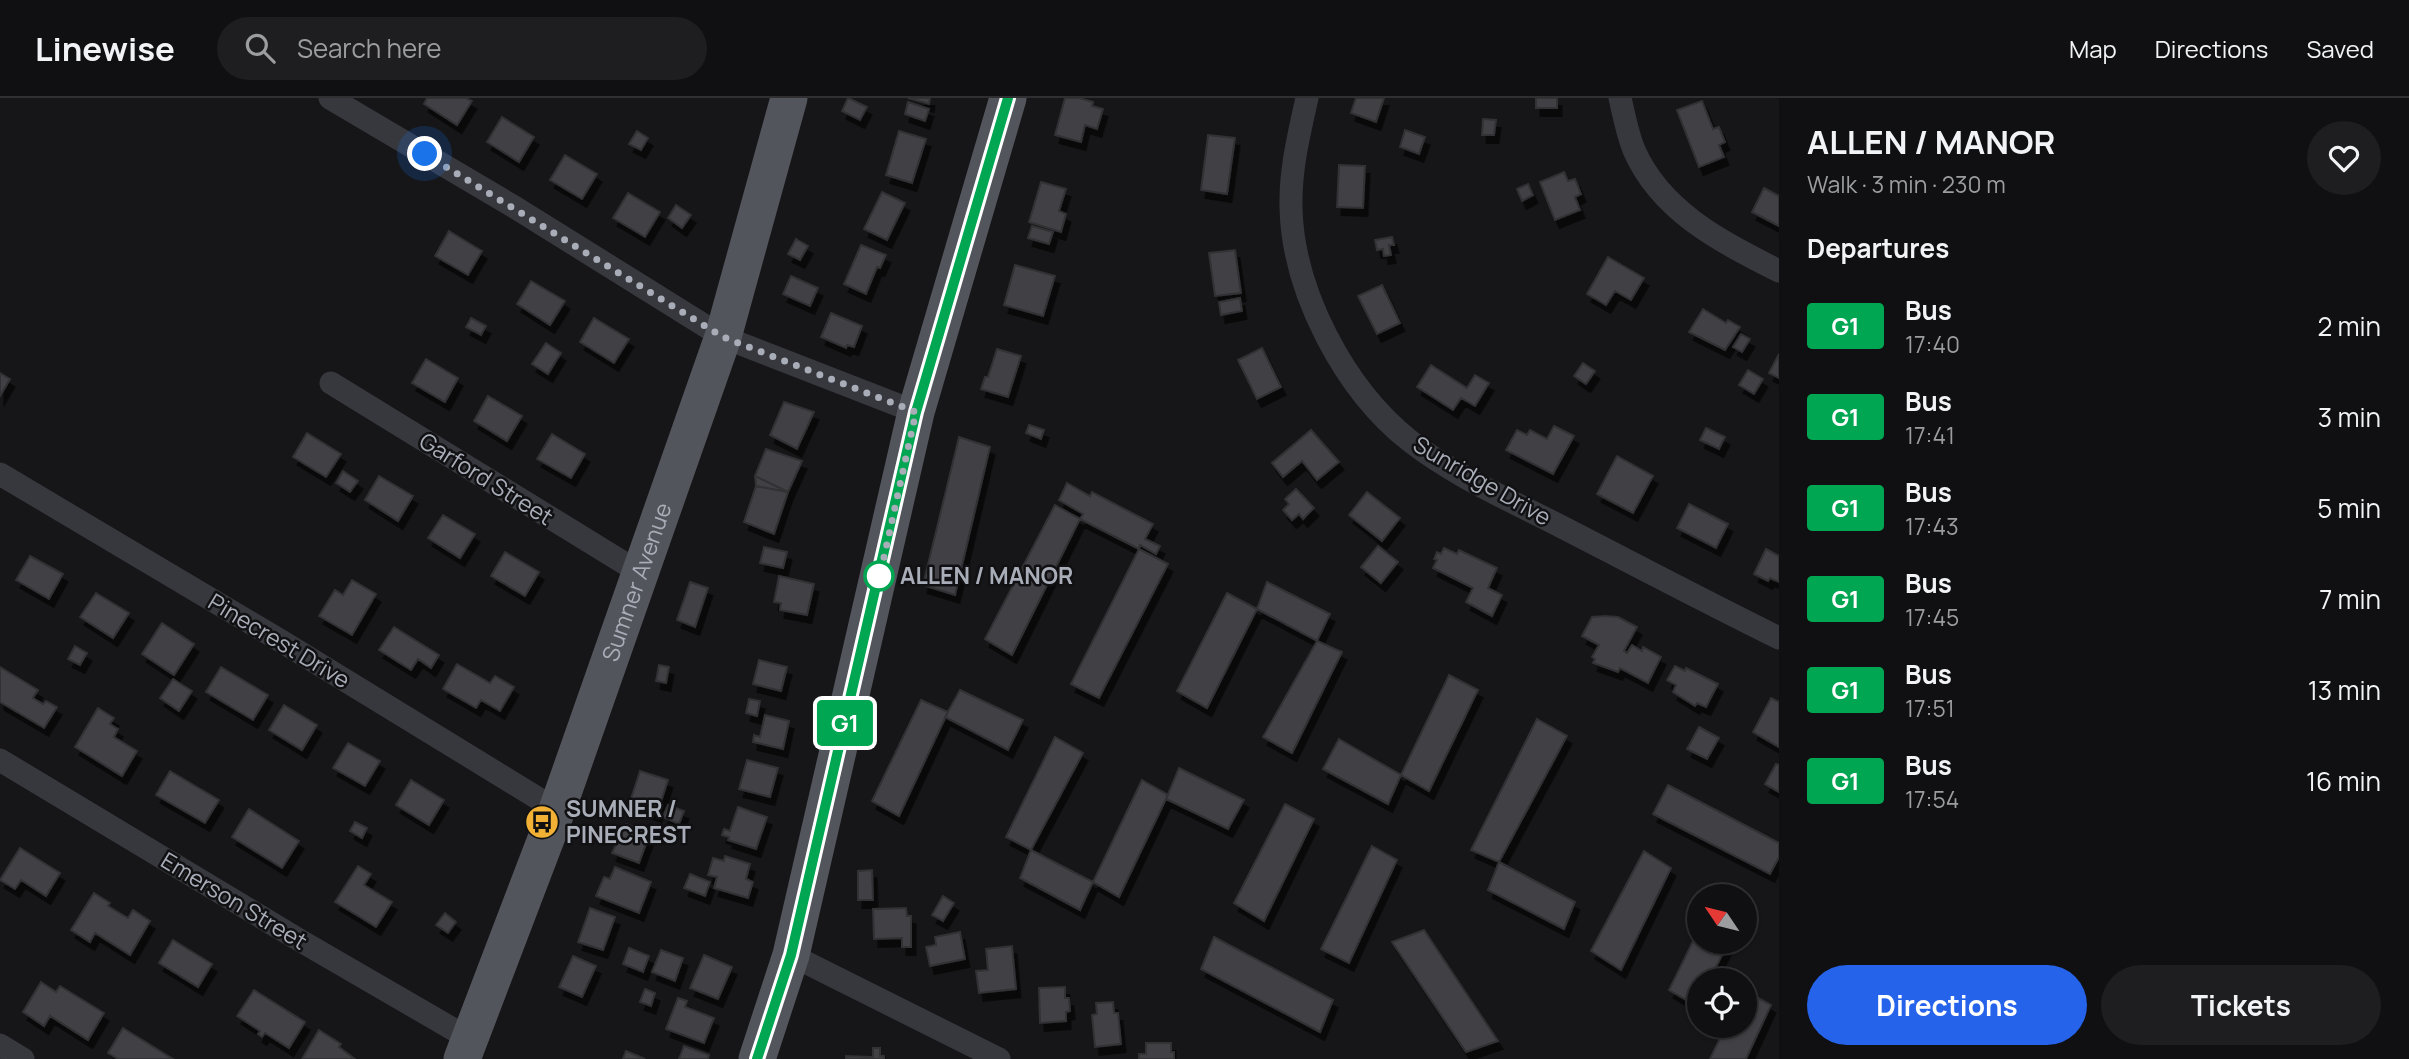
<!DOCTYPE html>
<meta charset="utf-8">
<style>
body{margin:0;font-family:Manrope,sans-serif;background:#1e1e20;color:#f1f3f6;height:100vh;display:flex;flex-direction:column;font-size:26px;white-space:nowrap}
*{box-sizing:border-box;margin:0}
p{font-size:23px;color:#9c9d9f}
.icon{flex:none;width:38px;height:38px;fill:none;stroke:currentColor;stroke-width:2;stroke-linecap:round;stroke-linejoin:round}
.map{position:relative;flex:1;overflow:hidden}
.panel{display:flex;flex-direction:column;background:#101012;width:630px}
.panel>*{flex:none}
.badge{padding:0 14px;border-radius:5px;font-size:24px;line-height:46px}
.needle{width:46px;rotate:305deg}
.controls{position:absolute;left:1687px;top:786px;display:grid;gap:14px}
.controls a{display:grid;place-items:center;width:70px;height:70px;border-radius:50%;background:#101012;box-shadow:0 2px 5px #0004,0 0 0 2px #303032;font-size:35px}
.you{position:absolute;width:35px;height:35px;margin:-18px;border:5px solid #fff;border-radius:50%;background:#1a73e8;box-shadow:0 0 0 10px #1a73e833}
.map>.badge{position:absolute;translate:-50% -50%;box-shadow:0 0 0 4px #fff}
h2{padding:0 28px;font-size:26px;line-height:63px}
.round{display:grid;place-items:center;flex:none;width:74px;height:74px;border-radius:37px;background:#1e1e20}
.headline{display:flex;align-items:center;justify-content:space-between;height:119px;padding:0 28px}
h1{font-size:33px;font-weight:700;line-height:52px}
.button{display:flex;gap:14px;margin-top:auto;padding:14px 28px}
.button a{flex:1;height:80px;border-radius:42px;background:#2563eb;color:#fff;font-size:28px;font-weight:700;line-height:80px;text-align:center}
.button a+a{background:#1e1e20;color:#f1f3f6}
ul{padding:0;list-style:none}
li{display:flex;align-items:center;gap:21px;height:91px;padding:0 28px}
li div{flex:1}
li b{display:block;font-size:26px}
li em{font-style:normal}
li .badge{min-width:77px;font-weight:700;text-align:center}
header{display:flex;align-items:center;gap:42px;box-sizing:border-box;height:98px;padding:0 35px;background:#101012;border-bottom:2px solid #303032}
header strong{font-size:33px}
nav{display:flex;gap:38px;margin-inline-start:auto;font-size:24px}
.search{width:490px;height:63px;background:#1e1e20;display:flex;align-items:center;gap:18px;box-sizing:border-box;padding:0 24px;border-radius:38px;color:#9c9d9f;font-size:26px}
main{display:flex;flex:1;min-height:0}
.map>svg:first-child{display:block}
.building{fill:#404145;stroke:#303034;stroke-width:2;filter:url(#shadow)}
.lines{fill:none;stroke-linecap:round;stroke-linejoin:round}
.minor{stroke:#37383d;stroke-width:23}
.primary{stroke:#53555c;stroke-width:37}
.line-casing{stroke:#fff;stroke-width:16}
.line{stroke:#00a651;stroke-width:10}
.walk{stroke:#a8adb8;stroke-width:7;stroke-dasharray:0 12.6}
.stop-dot{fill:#fff;stroke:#00a651;stroke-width:3.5}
.labels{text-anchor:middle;stroke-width:5;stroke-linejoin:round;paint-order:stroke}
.street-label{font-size:23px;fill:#a8adb8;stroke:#111113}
.stop-label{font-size:23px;font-weight:bold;fill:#a8adb8;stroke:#111113;text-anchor:start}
.poi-label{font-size:23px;font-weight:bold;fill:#a8adb8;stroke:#111113;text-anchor:start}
</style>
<header>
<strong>Linewise</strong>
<div class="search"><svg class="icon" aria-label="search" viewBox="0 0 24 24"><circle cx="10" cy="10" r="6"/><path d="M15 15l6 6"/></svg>Search here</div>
<nav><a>Map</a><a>Directions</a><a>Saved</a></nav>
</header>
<main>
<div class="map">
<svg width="1779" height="961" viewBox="0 0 1779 961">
<defs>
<filter id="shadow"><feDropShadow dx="4.5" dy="8" stdDeviation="0" flood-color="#0009"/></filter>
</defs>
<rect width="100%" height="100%" fill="#161618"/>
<path class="building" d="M 427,0 L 466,0 L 472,3 L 457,27 L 424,6 Z
M 848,0 L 867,9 L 860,22 L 842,13 Z
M 908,0 L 930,0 L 929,6 Z
M 1065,0 L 1079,0 L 1093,4 L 1092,8 L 1103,11 L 1097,31 L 1085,27 L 1081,44 L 1055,37 Z
M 1356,0 L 1384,0 L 1376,24 L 1351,15 Z
M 1536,0 L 1557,0 L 1557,10 L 1536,10 Z
M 1702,3 L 1713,31 L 1719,29 L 1725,44 L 1719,47 L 1724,59 L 1699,69 L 1677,12 Z
M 908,4 L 929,11 L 925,23 L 905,16 Z
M 502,19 L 534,39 L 519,64 L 487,44 Z
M 1483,21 L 1496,22 L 1494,37 L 1482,37 Z
M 1405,32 L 1425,39 L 1419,56 L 1400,49 Z
M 637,33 L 648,40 L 641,52 L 629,46 Z
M 899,33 L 926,41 L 912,85 L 886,77 Z
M 1208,37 L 1235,40 L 1227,96 L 1201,92 Z
M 565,57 L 597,76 L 582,101 L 550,82 Z
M 1339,67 L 1365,68 L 1363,110 L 1337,109 Z
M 1564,74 L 1568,83 L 1575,81 L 1581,96 L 1575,99 L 1580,112 L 1555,122 L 1540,84 Z
M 1041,84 L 1066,91 L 1059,113 L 1066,116 L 1061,134 L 1029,124 Z
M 1528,86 L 1533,97 L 1522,103 L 1517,91 Z
M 1764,90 L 1779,98 L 1779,128 L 1752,114 Z
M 882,94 L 905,105 L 887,142 L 864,131 Z
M 628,95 L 660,114 L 645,139 L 613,120 Z
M 676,107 L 691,117 L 682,130 L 668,120 Z
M 1032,128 L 1053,134 L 1049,146 L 1028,140 Z
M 449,133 L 482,153 L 468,177 L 435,158 Z
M 1392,139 L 1394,147 L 1389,147 L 1391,157 L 1384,158 L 1383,151 L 1377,152 L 1375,142 Z
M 796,141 L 808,148 L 800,162 L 788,156 Z
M 861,147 L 886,157 L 880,170 L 877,169 L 866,196 L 844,186 Z
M 1235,152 L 1241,195 L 1215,198 L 1209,155 Z
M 1608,159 L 1644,180 L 1631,202 L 1615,193 L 1606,207 L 1587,196 Z
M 1015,167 L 1055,178 L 1043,218 L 1004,207 Z
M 791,178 L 818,190 L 810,208 L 783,196 Z
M 531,183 L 565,203 L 550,227 L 517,206 Z
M 1382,187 L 1400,225 L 1377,236 L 1358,198 Z
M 1240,200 L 1242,213 L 1221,217 L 1219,204 Z
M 1703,211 L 1726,225 L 1728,222 L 1740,229 L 1725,252 L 1689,234 Z
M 831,215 L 862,228 L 854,249 L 847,247 L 846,250 L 821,239 Z
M 471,220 L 486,228 L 481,237 L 466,229 Z
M 594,220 L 629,241 L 614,265 L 580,244 Z
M 1741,236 L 1750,241 L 1742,254 L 1733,249 Z
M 546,245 L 561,255 L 548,276 L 532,266 Z
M 1262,250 L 1281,289 L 1257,301 L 1238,262 Z
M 997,251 L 1021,258 L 1008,299 L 981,291 L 985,279 L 988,279 Z
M 1779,256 L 1779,280 L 1769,275 Z
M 426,261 L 458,280 L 445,304 L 412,285 Z
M 1583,265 L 1595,273 L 1586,286 L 1574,278 Z
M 1431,267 L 1467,290 L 1475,277 L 1489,285 L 1475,308 L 1461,300 L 1453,312 L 1417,289 Z
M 1748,272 L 1763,281 L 1754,296 L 1739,287 Z
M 0,275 L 10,281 L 0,298 Z
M 488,298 L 522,318 L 507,343 L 474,323 Z
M 784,304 L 814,314 L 797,351 L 770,337 Z
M 1029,327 L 1044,332 L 1041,341 L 1026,335 Z
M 1554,328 L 1574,338 L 1553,376 L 1506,352 L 1517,332 L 1527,337 L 1530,332 L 1547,341 Z
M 1706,330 L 1725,339 L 1719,351 L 1700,342 Z
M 1311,332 L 1339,364 L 1317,382 L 1302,363 L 1283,379 L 1272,365 Z
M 307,335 L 341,356 L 326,379 L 293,359 Z
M 552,336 L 585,356 L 571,380 L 537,361 Z
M 959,339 L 990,349 L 955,497 L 923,487 Z
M 766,351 L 802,363 L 788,394 L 756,388 L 755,378 Z
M 766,351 L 802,363 L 788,394 L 755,378 Z
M 1617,358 L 1653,378 L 1633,415 L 1597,396 Z
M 343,373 L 358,383 L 350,394 L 336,385 Z
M 379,378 L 413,398 L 398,423 L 365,402 Z
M 1067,385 L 1090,398 L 1092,394 L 1153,426 L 1145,441 L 1160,448 L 1156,456 L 1140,447 L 1139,451 L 1080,421 L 1083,416 L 1059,402 Z
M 756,388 L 788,394 L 774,436 L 744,424 Z
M 1296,391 L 1314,410 L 1303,421 L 1299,416 L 1292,422 L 1283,412 L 1289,406 L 1285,401 Z
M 1367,394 L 1400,420 L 1382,443 L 1349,417 Z
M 1689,406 L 1728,426 L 1716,450 L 1677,430 Z
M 1055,407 L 1080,421 L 1012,557 L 985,541 Z
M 443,417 L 475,436 L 460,460 L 428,440 Z
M 1378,448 L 1398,464 L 1381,485 L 1361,469 Z
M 764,449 L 787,454 L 783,470 L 760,465 Z
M 1444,450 L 1457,456 L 1459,452 L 1497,470 L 1488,490 L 1502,497 L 1492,518 L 1466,504 L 1473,490 L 1433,470 L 1437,462 L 1434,461 L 1437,454 L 1441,456 Z
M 1139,451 L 1168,466 L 1099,600 L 1071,586 Z
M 1766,451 L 1779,458 L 1779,484 L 1770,480 L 1768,483 L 1754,476 Z
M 505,454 L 539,474 L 525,498 L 491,478 Z
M 30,458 L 63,476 L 49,501 L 16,482 Z
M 779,478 L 814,486 L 807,517 L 780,512 L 781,505 L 774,504 Z
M 352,482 L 376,496 L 352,537 L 319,518 L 335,492 L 343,497 Z
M 690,484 L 708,490 L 695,529 L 677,522 Z
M 1267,484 L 1330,516 L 1317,543 L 1257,511 Z
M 96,495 L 129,515 L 113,540 L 80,519 Z
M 1227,495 L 1257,511 L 1207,610 L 1177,593 Z
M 1605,518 L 1618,519 L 1637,529 L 1624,553 L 1627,555 L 1632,547 L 1642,553 L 1643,549 L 1661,559 L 1648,585 L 1620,570 L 1618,574 L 1593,565 L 1595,561 L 1592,559 L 1599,547 L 1582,538 L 1592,519 Z
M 162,525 L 194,546 L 174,577 L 142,556 Z
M 394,529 L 439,557 L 431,570 L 418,561 L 411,572 L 379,552 Z
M 1317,543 L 1342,554 L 1292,655 L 1263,639 Z
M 75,548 L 87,555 L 80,567 L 68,561 Z
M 759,562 L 787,569 L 781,593 L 753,586 Z
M 457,566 L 490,585 L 495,578 L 514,589 L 500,613 L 481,602 L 476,610 L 443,591 Z
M 659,567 L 669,569 L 666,585 L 656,583 Z
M 1675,568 L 1685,573 L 1686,570 L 1718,586 L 1706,609 L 1697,605 L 1695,608 L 1673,594 L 1676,587 L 1667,582 Z
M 0,569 L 38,592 L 33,600 L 43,606 L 46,603 L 57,609 L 44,630 L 0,604 Z
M 221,569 L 268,597 L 253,622 L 206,594 Z
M 1449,577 L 1478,592 L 1429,693 L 1401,677 Z
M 173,581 L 192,593 L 179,613 L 160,600 Z
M 960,592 L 1023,622 L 1008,652 L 945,619 Z
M 1771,600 L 1779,604 L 1779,649 L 1753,634 Z
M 749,601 L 760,603 L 757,618 L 746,615 Z
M 921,602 L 948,614 L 899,718 L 872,703 Z
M 284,607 L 317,627 L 302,652 L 269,632 Z
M 98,610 L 114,620 L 110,626 L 118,631 L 114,639 L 137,653 L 122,678 L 75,649 Z
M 765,617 L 789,623 L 783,651 L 753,644 L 754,637 L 760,639 Z
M 1537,621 L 1567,638 L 1499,764 L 1471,752 Z
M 1699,629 L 1719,640 L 1707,661 L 1687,651 Z
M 1055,639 L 1083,655 L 1031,752 L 1006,739 Z
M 1339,641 L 1401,677 L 1388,706 L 1323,671 Z
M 348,645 L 380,663 L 365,688 L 333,670 Z
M 747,662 L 778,670 L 770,699 L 739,691 Z
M 1776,666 L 1779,667 L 1779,694 L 1765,686 Z
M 1179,670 L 1244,702 L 1228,731 L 1166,701 Z
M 170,673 L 219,702 L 205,725 L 156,697 Z
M 640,673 L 668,682 L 657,716 L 629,707 Z
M 411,682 L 444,702 L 429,727 L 396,707 Z
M 1142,682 L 1168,697 L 1119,799 L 1093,784 Z
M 1668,687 L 1779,745 L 1779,759 L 1770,776 L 1653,716 Z
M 1285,706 L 1314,721 L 1264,823 L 1234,805 Z
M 668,707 L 684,713 L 679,726 L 663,719 Z
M 738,709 L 767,719 L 756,751 L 728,742 L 729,739 L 722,737 L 724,731 L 730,733 Z
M 249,711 L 299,743 L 282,770 L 232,739 Z
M 355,724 L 367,730 L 362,740 L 350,733 Z
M 626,726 L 650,735 L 639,765 L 612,755 Z
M 1372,748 L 1397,762 L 1349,865 L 1321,851 Z
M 20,750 L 60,775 L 46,798 L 21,782 L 15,791 L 0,782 Z
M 1031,752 L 1093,784 L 1080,812 L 1020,780 Z
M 1644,753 L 1671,770 L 1621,872 L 1591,853 Z
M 725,758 L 750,766 L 746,781 L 753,784 L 748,800 L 714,790 L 717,779 L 708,777 L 713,760 L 724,763 Z
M 1499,764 L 1575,804 L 1564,831 L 1488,792 Z
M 358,768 L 371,776 L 364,787 L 392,804 L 376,829 L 335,804 Z
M 615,769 L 651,784 L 639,815 L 596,798 L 604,779 L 610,781 Z
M 872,772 L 873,802 L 858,802 L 858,773 Z
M 690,776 L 710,784 L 705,798 L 684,790 Z
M 94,795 L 110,805 L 108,808 L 128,820 L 133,812 L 150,823 L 130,857 L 95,835 L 90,844 L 71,832 Z
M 943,798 L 954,805 L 943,823 L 932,817 Z
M 590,810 L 615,819 L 603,852 L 578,844 Z
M 906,810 L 907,818 L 911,818 L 911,849 L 902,849 L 902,840 L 874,841 L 873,811 Z
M 445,815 L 456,824 L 448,835 L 436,827 Z
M 1699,831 L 1699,844 L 1729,844 L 1709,882 L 1699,882 L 1699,902 L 1697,908 L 1669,892 Z
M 1424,832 L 1498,943 L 1466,954 L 1392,844 Z
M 960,834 L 965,861 L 930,868 L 926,849 L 936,847 L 935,839 Z
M 1214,839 L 1333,902 L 1320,934 L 1201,871 Z
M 173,842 L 212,866 L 198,889 L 159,865 Z
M 1012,848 L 1016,891 L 979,895 L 976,873 L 988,872 L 986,851 Z
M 629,850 L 649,858 L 643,874 L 623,866 Z
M 661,852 L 683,860 L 675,883 L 652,874 Z
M 704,857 L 732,869 L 718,901 L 690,890 Z
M 573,858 L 596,868 L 582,899 L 559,889 Z
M 41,884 L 56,894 L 60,888 L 104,915 L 88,942 L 50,918 L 44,928 L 23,914 Z
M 1065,889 L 1065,900 L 1069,900 L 1070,913 L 1066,914 L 1066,923 L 1040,925 L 1039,890 Z
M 645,891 L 655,895 L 651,908 L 640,904 Z
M 254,892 L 305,924 L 289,950 L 265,935 L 262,939 L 258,936 L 260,933 L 237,918 Z
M 1745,893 L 1771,907 L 1746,961 L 1710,961 L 1726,928 L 1745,928 Z
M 678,900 L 687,903 L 685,909 L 714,920 L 704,945 L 666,931 Z
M 1113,904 L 1114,915 L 1118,915 L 1121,946 L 1095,949 L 1092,917 L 1097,916 L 1096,905 Z
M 123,930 L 173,961 L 118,961 L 108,955 Z
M 319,932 L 341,946 L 339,949 L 355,961 L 302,961 Z
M 1146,945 L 1171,945 L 1171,954 L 1174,954 L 1174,961 L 1139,961 L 1139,956 L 1146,956 Z
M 684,948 L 709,957 L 708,961 L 679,961 Z
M 873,950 L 880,950 L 880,958 L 884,958 L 884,961 L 846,961 L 846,958 L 873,959 Z
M 626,953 L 645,961 L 623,961 Z"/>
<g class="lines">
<path class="minor" d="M 330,0 L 516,110 L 723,239 L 916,314
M 1307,0 C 1299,36 1290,72 1291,110 C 1293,194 1345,292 1410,343 C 1456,379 1512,403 1562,429 C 1634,466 1706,504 1779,540
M 1620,0 C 1624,17 1627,35 1634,52 C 1661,114 1722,144 1779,173
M 331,285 L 642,476
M 0,376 L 281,543 L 557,712
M 0,662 L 301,843 L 470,941
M 791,857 L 999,961
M 0,947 L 23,961"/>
<g class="primary">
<path id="s1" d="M 462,961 L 557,712 L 723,239 L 789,0"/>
<path d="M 757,961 L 791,857 L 916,314 L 1008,0"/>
</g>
</g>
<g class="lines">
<g class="line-casing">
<path id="line" d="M 757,961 L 791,857 L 916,314 L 1008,0"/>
</g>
<use href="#line" class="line"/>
<path class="walk" d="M 425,56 L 723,239 L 916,314 L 877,491 L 879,478"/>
</g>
<defs>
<g id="bus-disc" transform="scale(1.75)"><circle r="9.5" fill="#f2b134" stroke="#111113"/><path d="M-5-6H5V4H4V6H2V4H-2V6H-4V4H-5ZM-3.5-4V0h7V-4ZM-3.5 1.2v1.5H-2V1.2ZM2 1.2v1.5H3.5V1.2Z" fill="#111"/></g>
</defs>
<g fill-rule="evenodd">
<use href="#bus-disc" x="542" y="724"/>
</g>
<circle class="stop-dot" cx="879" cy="478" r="14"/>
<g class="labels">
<g class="street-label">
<text transform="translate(486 381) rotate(32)" y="8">Garford Street</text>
<text transform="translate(1482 383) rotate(30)" y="8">Sunridge Drive</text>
<text dy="8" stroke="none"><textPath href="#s1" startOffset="508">Sumner Avenue</textPath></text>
<text transform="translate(279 543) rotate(31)" y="8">Pinecrest Drive</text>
<text transform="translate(234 803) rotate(31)" y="8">Emerson Street</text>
</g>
<g class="stop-label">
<text x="900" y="486">ALLEN / MANOR</text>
</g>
<g class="poi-label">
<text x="566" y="719">SUMNER /<tspan x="566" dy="26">PINECREST</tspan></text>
</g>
</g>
</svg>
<div class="controls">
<a><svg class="needle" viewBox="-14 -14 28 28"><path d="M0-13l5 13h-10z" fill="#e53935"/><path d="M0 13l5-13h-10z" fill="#9c9d9f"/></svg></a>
<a><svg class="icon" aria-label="locate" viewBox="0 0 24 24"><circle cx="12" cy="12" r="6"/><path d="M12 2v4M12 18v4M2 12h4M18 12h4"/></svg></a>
</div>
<div class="you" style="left:425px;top:56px"></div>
<b class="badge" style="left:845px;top:625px;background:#00a651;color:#fff">G1</b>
</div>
<section class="panel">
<div class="headline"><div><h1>ALLEN / MANOR</h1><p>Walk · 3 min · 230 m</p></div><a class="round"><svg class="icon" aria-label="heart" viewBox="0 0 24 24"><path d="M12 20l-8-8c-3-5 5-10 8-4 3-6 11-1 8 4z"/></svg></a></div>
<h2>Departures</h2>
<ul>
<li><span class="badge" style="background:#00a651;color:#fff">G1</span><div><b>Bus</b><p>17:40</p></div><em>2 min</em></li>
<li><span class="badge" style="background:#00a651;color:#fff">G1</span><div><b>Bus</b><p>17:41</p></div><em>3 min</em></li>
<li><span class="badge" style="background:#00a651;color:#fff">G1</span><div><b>Bus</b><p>17:43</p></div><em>5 min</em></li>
<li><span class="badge" style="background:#00a651;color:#fff">G1</span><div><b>Bus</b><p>17:45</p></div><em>7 min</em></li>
<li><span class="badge" style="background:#00a651;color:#fff">G1</span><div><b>Bus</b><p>17:51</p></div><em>13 min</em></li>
<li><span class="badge" style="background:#00a651;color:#fff">G1</span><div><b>Bus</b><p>17:54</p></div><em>16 min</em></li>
</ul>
<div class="button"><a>Directions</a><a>Tickets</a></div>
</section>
</main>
